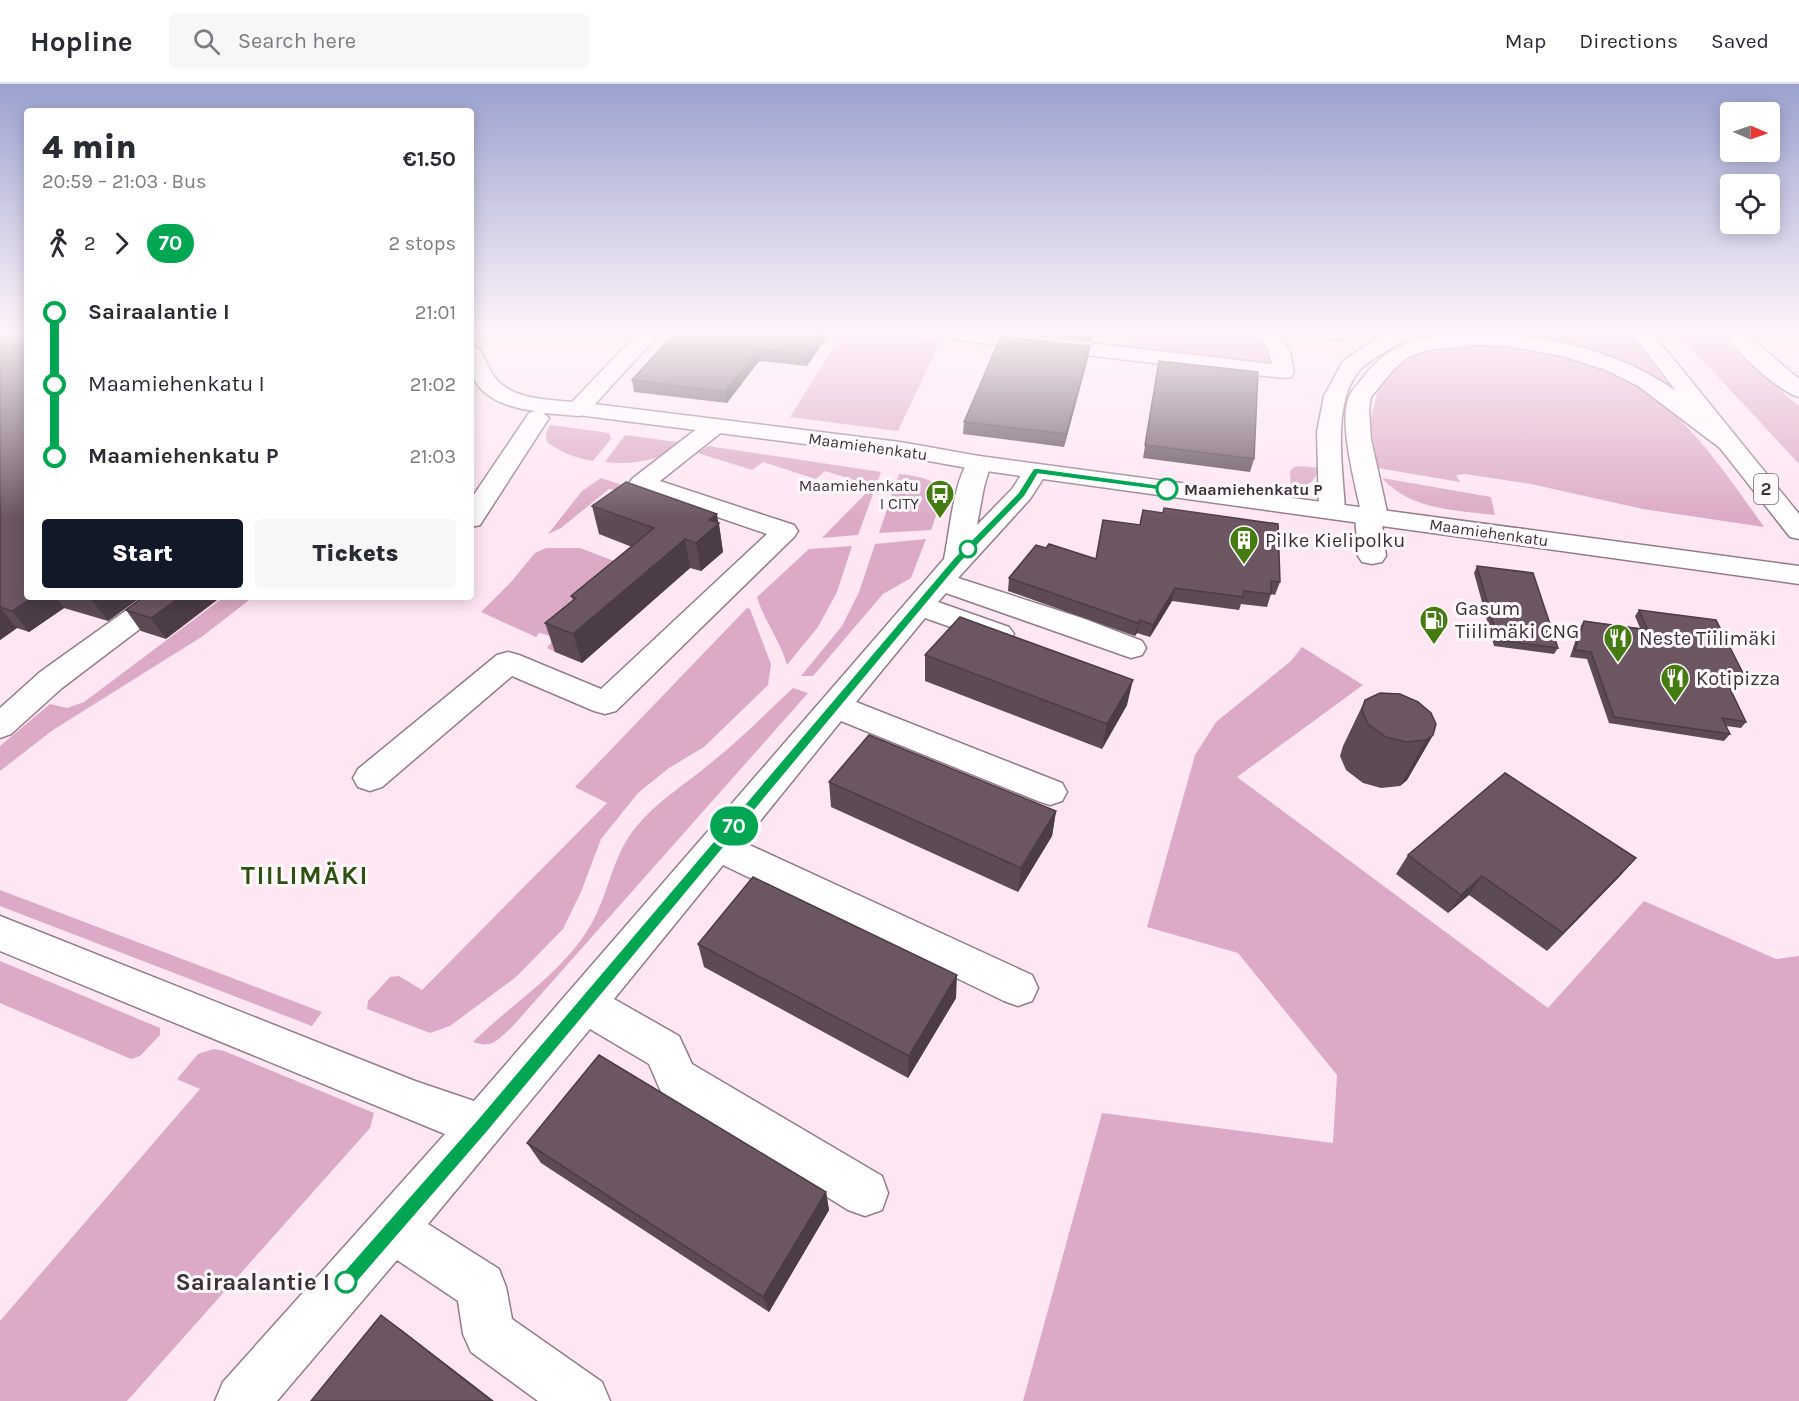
<!DOCTYPE html>
<meta charset="utf-8">
<style>
body{margin:0;font-family:Karla,sans-serif;background:#f7f7f7;color:#2b2b33;height:100vh;display:flex;flex-direction:column;font-size:22px;white-space:nowrap}
*{box-sizing:border-box;margin:0}
p{font-size:20px;color:#7c7c81}
.icon{flex:none;width:33px;height:33px;fill:none;stroke:currentColor;stroke-width:2;stroke-linecap:round;stroke-linejoin:round}
.map{position:relative;flex:1;overflow:hidden}
.side{position:absolute;left:24px;top:24px;width:450px;height:492px;display:flex;flex-direction:column;background:#fff;border-radius:6px;box-shadow:0 3px 15px #0003}
.side>*{flex:none}
.badge{padding:0 12px;border-radius:20px;font-size:21px;line-height:39px}
.needle{width:39px;rotate:92deg}
.tools{position:absolute;left:1720px;top:18px;display:grid;gap:12px}
.tools a{display:grid;place-items:center;width:60px;height:60px;border-radius:6px;background:#fff;box-shadow:0 3px 15px #0003;font-size:30px}
.map>.badge{position:absolute;translate:-50% -50%;box-shadow:0 0 0 3px #fff}
.legs{display:flex;align-items:center;gap:9px;height:66px;padding:0 18px;font-size:20px}
.legs p{margin-inline-start:auto}
.overview{display:flex;align-items:center;justify-content:space-between;height:102px;padding:0 18px}
h1{font-size:33px;font-weight:800;line-height:45px}
.primary-button{display:flex;gap:12px;margin-top:auto;padding:12px 18px}
.primary-button a{flex:1;height:69px;border-radius:6px;background:#111827;color:#fff;font-size:24px;font-weight:800;line-height:69px;text-align:center}
.primary-button a+a{background:#f7f7f7;color:#2b2b33}
ul{padding:0 18px;list-style:none}
li{display:flex;align-items:center;gap:21px;height:72px;font-size:22px}
li i{display:grid;place-items:center;width:9px;height:100%;margin:0 8px;background:currentColor}
li i::after{content:'';width:15px;height:15px;margin:-8px;border:4px solid;border-radius:50%;background:#fff}
li p{margin-inline-start:auto}
li:first-child i{background:linear-gradient(#0000 50%,currentColor 0)}
li:last-child i{background:linear-gradient(currentColor 50%,#0000 0)}
header{display:flex;align-items:center;gap:36px;box-sizing:border-box;height:84px;padding:0 30px;background:#fff;border-bottom:2px solid #e1e1e2}
header strong{font-size:28px}
nav{display:flex;gap:33px;margin-inline-start:auto;font-size:21px}
.search{width:420px;height:54px;background:#f7f7f7;display:flex;align-items:center;gap:15px;box-sizing:border-box;padding:0 21px;border-radius:6px;color:#7c7c81;font-size:22px}
.map>svg:first-child{display:block}
.green{fill:#dcaac6}
.lines{fill:none;stroke-linecap:round;stroke-linejoin:round}
.minor-casing{stroke:#937c88;stroke-width:3}
.major-casing{stroke:#937c88;stroke-width:3}
.highway-casing{stroke:#937c88;stroke-width:3}
.minor{fill:#fff;fill-rule:evenodd}
.major{fill:#fff;fill-rule:evenodd}
.highway{fill:#fff;fill-rule:evenodd}
.wall{fill:#5c4a54}
.shaded-wall{fill:#4b3c45}
.building{fill:#6b5662;stroke:#4b3c45;stroke-width:1.5}
.line-1{fill:#00a651;stroke:#fff;stroke-width:1.5}
.stop-1-dot{fill:#fff;stroke:#00a651;stroke-width:3}
.labels{text-anchor:middle;stroke-width:6;stroke-linejoin:round;paint-order:stroke}
.far-street-label{font-size:16px;fill:#3b3237;stroke:#fff9fc}
.far-poi-label{font-size:16px;fill:#3b3237;stroke:#fff9fc;text-anchor:end}
.far-stop-label{font-size:16px;font-weight:bold;fill:#3b3237;stroke:#fff9fc;text-anchor:start}
.shield{fill:#fff9fc;stroke:#766e72;stroke-width:1.5}
.shield-label{font-size:18px;font-weight:bold;fill:#3b3237}
.poi-label{font-size:20px;fill:#3b3237;stroke:#fff9fc;text-anchor:start}
.near-stop-label{font-size:24px;font-weight:bold;fill:#3b3237;stroke:#fff9fc;text-anchor:end}
.district-label{font-size:26px;font-weight:bold;letter-spacing:1.5px;fill:#2e5111;stroke:#fff9fc}
</style>
<header>
<strong>Hopline</strong>
<div class="search"><svg class="icon" aria-label="search" viewBox="0 0 24 24"><circle cx="10" cy="10" r="6"/><path d="M15 15l6 6"/></svg>Search here</div>
<nav><a>Map</a><a>Directions</a><a>Saved</a></nav>
</header>
<div class="map">
<svg width="1799" height="1317" viewBox="0 0 1799 1317">
<rect width="100%" height="100%" fill="#ffe6f3"/>
<path class="green" d="M 842,250 L 889,250 L 941,256 L 898,347 L 790,333 Z
M 1132,250 L 1252,250 C 1263,258 1268,264 1272,277 L 1261,279 L 1129,264 Z
M 1509,250 L 1629,250 L 1671,304 C 1623,272 1566,257 1509,250 Z
M 1678,250 L 1720,250 L 1738,271 L 1799,322 L 1799,380 Z
M 1488,259 C 1514,263 1540,266 1565,271 C 1661,291 1711,368 1764,443 L 1643,425 L 1531,400 L 1465,390 L 1456,391 L 1460,398 L 1378,384 L 1370,337 L 1379,303 L 1396,281 L 1427,266 Z
M 550,341 L 609,349 L 611,355 L 593,377 C 576,374 561,369 547,358 L 546,349 Z
M 625,351 L 684,359 C 660,377 633,381 605,378 Z
M 708,362 L 881,388 L 858,451 L 822,454 L 873,402 L 825,387 L 816,395 L 763,378 L 752,386 L 698,369 Z
M 1301,382 L 1319,384 C 1314,400 1306,403 1291,405 L 1290,387 L 1294,383 Z
M 899,390 C 946,395 946,405 931,446 L 879,449 Z
M 601,394 L 622,401 L 616,406 L 609,405 L 561,444 L 548,450 L 582,407 Z
M 1382,394 L 1491,413 L 1495,431 C 1454,426 1411,426 1382,394 Z
M 926,455 L 911,494 L 883,510 L 813,592 L 801,592 L 842,542 L 859,508 L 875,460 Z
M 852,462 L 837,508 L 818,543 L 787,581 C 780,556 764,537 757,513 L 809,465 Z
M 546,464 L 580,464 L 643,488 L 555,568 L 547,564 L 555,553 L 539,549 L 536,553 L 481,528 L 511,498 L 535,469 Z
M 224,513 L 253,513 L 203,552 L 53,646 L 0,687 L 0,662 L 50,620 L 67,624 L 84,618 Z
M 747,524 L 750,525 L 771,580 L 768,601 L 704,663 L 669,684 L 638,709 L 601,755 L 581,808 L 563,845 L 516,893 L 450,942 L 430,949 L 367,925 L 368,917 L 390,893 L 399,892 L 422,906 L 607,719 L 575,703 Z
M 1302,563 L 1363,601 L 1237,693 L 1548,924 L 1644,817 L 1776,875 L 1799,872 L 1799,1317 L 1023,1317 L 1102,1029 L 1333,1059 L 1337,991 L 1238,869 L 1147,843 L 1195,671 L 1216,638 L 1291,577 Z
M 793,604 L 808,609 L 512,943 C 497,956 493,965 473,958 C 514,917 566,888 594,835 C 609,806 614,769 636,743 C 658,716 686,700 712,678 C 741,655 766,629 793,604 Z
M 0,806 L 322,928 L 312,942 L 0,822 Z
M 0,877 L 160,944 L 160,951 L 140,972 L 131,975 L 0,919 Z
M 214,965 L 224,967 L 374,1029 L 370,1044 L 127,1317 L 0,1317 L 0,1237 L 200,1005 L 177,995 L 198,970 Z"/>
<g class="lines">
<g class="minor-casing">
<path id="minor" d="M 637,250 L 659,250 L 586,330 L 578,332 L 543,329 L 549,334 L 480,441 L 471,443 L 471,415 L 529,329 L 535,327 C 512,324 481,316 472,290 C 469,282 471,270 471,262 L 478,264 C 485,273 489,287 497,296 C 516,316 547,315 572,318 Z
M 946,250 L 1011,250 L 1272,280 L 1267,263 L 1258,250 L 1279,250 L 1290,268 L 1294,288 L 1291,293 L 1283,294 L 956,256 L 949,254 Z
M 1324,250 L 1346,250 L 1346,251 L 1343,255 C 1335,257 1329,257 1324,250 Z
M 715,335 L 723,337 L 727,342 L 723,347 L 660,397 L 794,441 L 798,447 L 794,453 L 616,627 L 605,630 L 594,627 L 512,592 L 382,703 L 370,707 L 358,703 L 353,694 L 358,685 L 497,571 L 508,568 L 519,571 L 601,605 L 767,450 L 633,404 L 629,399 L 633,394 L 707,337 Z
M 979,372 L 988,374 L 991,379 L 984,403 L 977,441 L 1012,405 L 1027,382 L 1036,380 L 1045,382 L 1048,387 L 1030,415 L 958,494 L 1085,535 L 1142,557 L 1146,564 L 1142,571 L 1131,574 L 946,509 L 938,518 L 1009,543 L 1014,550 L 1009,557 L 999,560 L 925,534 L 856,618 L 1062,699 L 1067,708 L 1062,717 L 1050,721 L 1038,717 L 841,637 L 743,758 L 1032,891 L 1038,904 L 1032,917 L 1018,922 L 1004,917 L 723,781 L 614,915 L 679,952 L 692,980 L 882,1092 L 888,1109 L 882,1126 L 865,1132 L 848,1126 L 662,1010 L 649,980 L 590,945 L 428,1140 L 499,1185 L 506,1203 L 512,1235 L 602,1298 L 610,1317 L 538,1317 L 471,1268 L 463,1250 L 458,1217 L 397,1176 L 277,1317 L 215,1317 L 223,1298 L 445,1050 L 0,867 L 0,832 L 415,997 L 474,1017 L 944,475 C 950,446 953,399 970,374 Z
M 1368,423 L 1377,425 L 1381,431 L 1386,472 L 1382,478 L 1372,480 L 1362,478 L 1358,472 L 1355,431 L 1359,425 Z
M 145,513 L 178,513 L 174,519 L 62,604 L 11,650 L 0,654 L 0,624 L 40,588 Z"/>
</g>
<g class="major-casing">
<path id="major" d="M 1724,250 L 1746,250 L 1799,295 L 1799,313 C 1778,307 1736,268 1724,250 Z
M 578,318 L 900,358 L 979,372 L 1799,482 L 1799,500 L 979,386 L 900,372 L 570,330 L 567,325 L 570,320 Z"/>
</g>
<g class="highway-casing">
<path id="highway" d="M 1383,250 L 1404,252 C 1394,267 1372,272 1360,286 C 1331,318 1343,386 1345,426 L 1341,431 L 1332,434 L 1323,431 L 1319,426 L 1317,348 L 1324,312 L 1343,277 Z
M 1445,250 C 1467,250 1489,248 1510,251 C 1569,256 1628,273 1676,307 L 1632,250 L 1653,250 L 1799,430 L 1799,455 L 1790,453 L 1720,364 L 1638,302 L 1606,286 L 1562,272 L 1507,262 L 1478,261 L 1428,266 L 1408,273 L 1393,286 L 1371,313 L 1369,326 L 1371,355 L 1388,432 L 1384,438 L 1375,440 L 1366,438 L 1362,432 C 1356,404 1338,338 1349,313 C 1352,305 1360,298 1365,291 C 1388,262 1410,256 1445,250 Z"/>
</g>
<use href="#minor" class="minor"/>
<use href="#major" class="major"/>
<use href="#highway" class="highway"/>
</g>
<path class="wall" d="M 0,250 L 27,513 L 141,513 L 108,537 L 64,524 L 29,548 L 17,544 L 0,556 Z
M 674,250 L 829,250 L 807,282 L 759,277 L 727,319 L 634,308 L 632,296 Z
M 1029,250 L 1094,250 L 1092,257 Z
M 1090,262 L 1088,274 L 1064,363 L 963,350 L 964,338 Z
M 1157,289 L 1254,375 L 1250,388 L 1143,374 Z
M 592,422 L 719,439 L 723,468 L 701,487 L 690,484 L 582,579 L 555,568 L 545,539 L 573,516 L 571,512 L 632,463 L 599,450 Z
M 1143,426 L 1280,498 L 1275,511 L 1271,510 L 1267,523 L 1241,520 L 1239,526 L 1172,517 L 1150,553 L 1137,549 L 1135,552 L 1008,507 L 1009,494 L 1046,464 L 1096,475 L 1140,441 Z
M 1477,482 L 1558,564 L 1554,570 L 1494,562 L 1474,489 Z
M 143,513 L 166,555 L 141,547 L 126,526 Z
M 1639,526 L 1746,595 L 1740,602 L 1728,600 L 1746,638 L 1741,644 L 1726,642 L 1730,650 L 1724,657 L 1609,639 L 1587,575 L 1570,573 L 1580,543 L 1584,537 L 1640,544 L 1635,532 Z
M 925,571 L 1127,621 L 1102,665 L 925,597 Z
M 1365,616 L 1433,651 L 1407,696 L 1400,702 L 1381,704 L 1363,699 L 1346,686 L 1340,672 L 1343,662 Z
M 829,698 L 1056,727 L 1052,752 L 1018,808 L 831,723 Z
M 1408,771 L 1636,774 L 1619,793 L 1547,867 L 1469,811 L 1448,829 L 1396,790 Z
M 698,860 L 956,914 L 908,994 L 704,883 Z
M 527,1059 L 826,1108 L 829,1126 L 769,1228 L 541,1079 Z"/>
<path class="shaded-wall" d="M 821,250 L 829,250 L 807,282 L 806,271 Z
M 1090,262 L 1088,274 L 1064,363 L 1066,350 Z
M 758,265 L 759,277 L 727,319 L 725,308 Z
M 717,430 L 723,468 L 701,487 L 696,459 L 709,436 Z
M 685,455 L 690,484 L 582,579 L 573,550 Z
M 1175,504 L 1172,517 L 1150,553 L 1153,541 Z
M 33,513 L 56,513 L 64,524 L 29,548 L 12,527 Z
M 96,513 L 141,513 L 108,537 L 92,516 Z
M 180,513 L 221,513 L 166,555 L 151,534 Z
M 0,524 L 17,544 L 0,556 Z
M 1140,536 L 1137,549 L 1135,552 L 1138,539 Z
M 1133,596 L 1127,621 L 1102,665 L 1107,640 Z
M 1433,651 L 1407,696 L 1400,702 L 1426,656 Z
M 1056,727 L 1052,752 L 1018,808 L 1021,784 Z
M 1636,774 L 1619,793 L 1547,867 L 1563,849 Z
M 1482,792 L 1469,811 L 1448,829 L 1461,811 Z
M 957,891 L 956,914 L 908,994 L 909,972 Z
M 826,1108 L 829,1126 L 769,1228 L 763,1213 Z
M 381,1231 L 402,1246 L 494,1317 L 492,1317 Z"/>
<path class="building" d="M 0,250 L 27,250 L 27,513 L 33,513 L 12,527 L 0,523 Z
M 674,250 L 821,250 L 806,271 L 758,265 L 725,308 L 632,296 Z
M 1001,252 L 1090,262 L 1066,350 L 964,338 Z
M 1159,277 L 1258,288 L 1254,375 L 1145,361 Z
M 626,398 L 717,430 L 709,436 L 719,439 L 696,459 L 685,455 L 573,550 L 545,539 L 576,514 L 571,512 L 654,444 L 592,422 Z
M 1164,424 L 1278,440 L 1280,498 L 1271,497 L 1271,510 L 1244,507 L 1243,513 L 1175,504 L 1153,541 L 1140,536 L 1138,539 L 1009,494 L 1036,461 L 1046,464 L 1049,460 L 1096,475 L 1103,436 L 1140,441 L 1143,426 L 1163,429 Z
M 1477,482 L 1533,489 L 1558,564 L 1498,556 Z
M 82,513 L 96,513 L 92,516 Z
M 143,513 L 180,513 L 151,534 L 126,526 Z
M 1639,526 L 1716,536 L 1746,595 L 1724,592 L 1746,638 L 1722,634 L 1730,650 L 1614,633 L 1591,568 L 1575,566 L 1584,537 L 1648,546 Z
M 960,533 L 1133,596 L 1107,640 L 925,571 Z
M 1380,609 L 1400,610 L 1418,618 L 1431,629 L 1436,640 L 1433,651 L 1426,656 L 1406,658 L 1386,653 L 1368,640 L 1362,626 L 1365,616 Z
M 869,651 L 1056,727 L 1021,784 L 829,698 Z
M 1505,689 L 1636,774 L 1563,849 L 1482,792 L 1461,811 L 1408,771 Z
M 753,793 L 957,891 L 909,972 L 698,860 Z
M 599,971 L 826,1108 L 763,1213 L 527,1059 Z
M 381,1231 L 492,1317 L 311,1317 Z"/>
<linearGradient id="sky" x2="0" y2="1"><stop stop-color="#9ba2d0"/><stop offset="0.57" stop-color="#fff4fa"/><stop offset="1" stop-color="#fff4fa" stop-opacity="0"/></linearGradient>
<rect width="1799" height="435" fill="url(#sky)"/>
<path class="line-1" d="M 1036,384 L 1167,402 L 1172,405 L 1167,407 L 1038,390 L 1025,412 L 960,479 L 488,1047 L 352,1204 L 346,1207 L 340,1204 L 337,1198 L 340,1192 L 477,1036 L 953,475 L 1018,409 L 1033,385 Z"/>
<defs>
<g id="bus-pin" transform="scale(1.5)"><path d="M0 17L-7.5 6A9.5 9.5 0 1 1 7.5 6Z" fill="#457c11" stroke="#fff9fc"/><path d="M-5-6H5V4H4V6H2V4H-2V6H-4V4H-5ZM-3.5-4V0h7V-4ZM-3.5 1.2v1.5H-2V1.2ZM2 1.2v1.5H3.5V1.2Z" fill="#fff"/></g>
<g id="building-pin" transform="scale(1.5)"><path d="M0 17L-7.5 6A9.5 9.5 0 1 1 7.5 6Z" fill="#457c11" stroke="#fff9fc"/><path d="M-4-6H4V6H1V3H-1V6H-4ZM-2.5-4.3h1.7v1.8h-1.7ZM.8-4.3h1.7v1.8H.8ZM-2.5-1h1.7V.8h-1.7ZM.8-1h1.7V.8H.8Z" fill="#fff"/></g>
<g id="fuel-pin" transform="scale(1.5)"><path d="M0 17L-7.5 6A9.5 9.5 0 1 1 7.5 6Z" fill="#457c11" stroke="#fff9fc"/><path d="M-5.5-6h7V0h2V4h1.3V-2.5L3-4.5l.8-.8L6-3V5H2.5V1h-1V6h-7ZM-4.2-4.7v3.2H.2V-4.7Z" fill="#fff"/></g>
<g id="restaurant-pin" transform="scale(1.5)"><path d="M0 17L-7.5 6A9.5 9.5 0 1 1 7.5 6Z" fill="#457c11" stroke="#fff9fc"/><path d="M-5-6h1v4h1v-4h1v4h1v-4h1v5L-1.5 .5V6h-2V.5L-5-1ZM5-6V6H3V1.5H1.5Q1.5-4 5-6Z" fill="#fff"/></g>
</defs>
<g fill-rule="evenodd">
<use href="#bus-pin" x="940" y="410"/>
<use href="#building-pin" x="1244" y="456"/>
<use href="#fuel-pin" x="1434" y="536"/>
<use href="#restaurant-pin" x="1618" y="554"/>
<use href="#restaurant-pin" x="1675" y="594"/>
</g>
<g class="stop-1-dot">
<circle cx="1167" cy="405" r="10"/>
<circle cx="968" cy="465" r="8"/>
<circle cx="346" cy="1198" r="10"/>
</g>
<g class="labels">
<g class="far-street-label">
<text transform="translate(868 362) rotate(8)" y="6">Maamiehenkatu</text>
<text transform="translate(1489 448) rotate(8)" y="6">Maamiehenkatu</text>
</g>
<g class="far-poi-label">
<text x="919" y="407">Maamiehenkatu<tspan x="919" dy="18">I CITY</tspan></text>
</g>
<g class="far-stop-label">
<text x="1184" y="411">Maamiehenkatu P</text>
</g>
<rect class="shield" x="1754" y="390" width="24" height="30" rx="4.5"/>
<g class="shield-label">
<text x="1766" y="411">2</text>
</g>
<g class="poi-label">
<text x="1265" y="463">Pilke Kielipolku</text>
<text x="1455" y="531">Gasum<tspan x="1455" dy="23">Tiilimäki CNG</tspan></text>
<text x="1639" y="561">Neste Tiilimäki</text>
<text x="1696" y="601">Kotipizza</text>
</g>
<g class="near-stop-label">
<text x="330" y="1206">Sairaalantie I</text>
</g>
<g class="district-label">
<text x="305" y="800">TIILIMÄKI</text>
</g>
</g>
</svg>
<div class="tools">
<a><svg class="needle" viewBox="-14 -14 28 28"><path d="M0-13l5 13h-10z" fill="#e53935"/><path d="M0 13l5-13h-10z" fill="#7c7c81"/></svg></a>
<a><svg class="icon" aria-label="locate" viewBox="0 0 24 24"><circle cx="12" cy="12" r="6"/><path d="M12 2v4M12 18v4M2 12h4M18 12h4"/></svg></a>
</div>
<b class="badge" style="left:734px;top:742px;background:#00a651;color:#fff">70</b>
<section class="side">
<div class="overview"><div><h1>4 min</h1><p>20:59 – 21:03 · Bus</p></div><b>€1.50</b></div>
<div class="legs"><svg class="icon" aria-label="walk" viewBox="0 0 24 24"><circle cx="13" cy="4" r="2"/><path d="M13 8l-2 6 4 7M11 14l-3 7M7 12l3-4h3l4 4"/></svg>2<svg class="icon" aria-label="forward" viewBox="0 0 24 24"><path d="M9 5l7 7-7 7"/></svg><b class="badge" style="background:#00a651;color:#fff">70</b><p>2 stops</p></div>
<ul>
<li><i style="color:#00a651"></i><b>Sairaalantie I</b><p>21:01</p></li>
<li><i style="color:#00a651"></i><span>Maamiehenkatu I</span><p>21:02</p></li>
<li><i style="color:#00a651"></i><b>Maamiehenkatu P</b><p>21:03</p></li>
</ul>
<div class="primary-button"><a>Start</a><a>Tickets</a></div>
</section>
</div>
